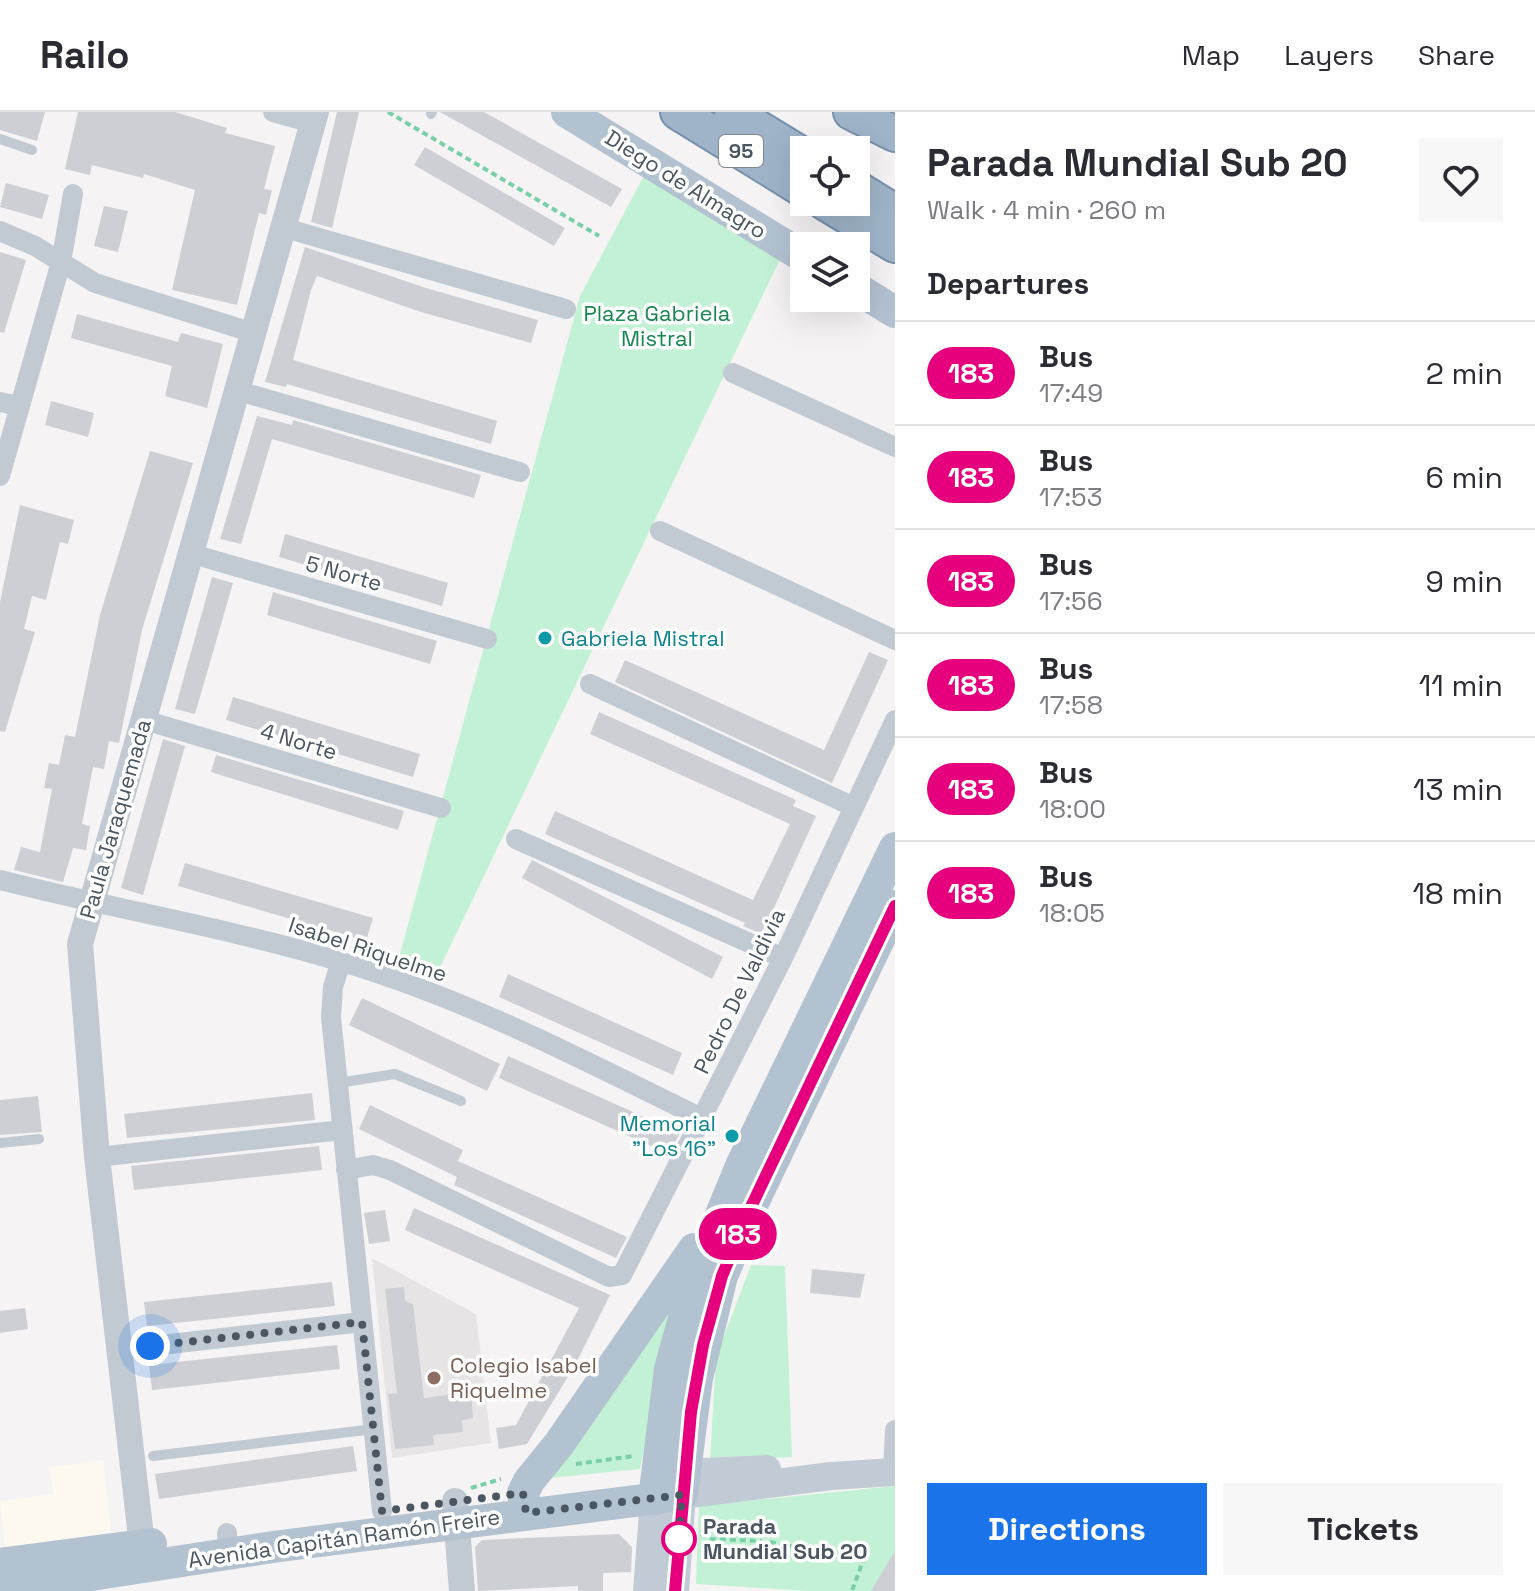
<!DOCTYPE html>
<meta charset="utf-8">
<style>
body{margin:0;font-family:"Space Grotesk",sans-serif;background:#f7f7f7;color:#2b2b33;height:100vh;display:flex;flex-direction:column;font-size:30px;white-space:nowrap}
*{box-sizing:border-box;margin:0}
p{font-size:26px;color:#7c7c81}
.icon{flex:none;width:44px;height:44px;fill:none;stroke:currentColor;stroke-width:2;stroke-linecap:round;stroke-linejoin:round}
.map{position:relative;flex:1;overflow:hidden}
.sheet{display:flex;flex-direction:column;background:#fff;width:640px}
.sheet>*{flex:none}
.badge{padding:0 16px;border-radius:26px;font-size:28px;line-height:52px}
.fabs{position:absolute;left:790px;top:24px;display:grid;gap:16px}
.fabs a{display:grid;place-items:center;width:80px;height:80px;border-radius:0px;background:#fff;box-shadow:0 8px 32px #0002;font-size:40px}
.you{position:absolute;width:40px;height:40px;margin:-20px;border:6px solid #fff;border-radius:50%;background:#1a73e8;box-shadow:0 0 0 12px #1a73e833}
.map>.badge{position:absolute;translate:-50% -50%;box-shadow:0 0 0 4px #fff}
h2{padding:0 32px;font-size:30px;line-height:72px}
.round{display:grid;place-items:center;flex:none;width:84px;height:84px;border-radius:0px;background:#f7f7f7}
.head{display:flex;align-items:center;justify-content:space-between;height:136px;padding:0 32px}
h1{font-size:38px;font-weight:800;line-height:60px}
.primary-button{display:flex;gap:16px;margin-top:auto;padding:16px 32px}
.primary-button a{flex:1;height:92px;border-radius:0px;background:#1a73e8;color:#fff;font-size:32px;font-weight:800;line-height:92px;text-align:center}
.primary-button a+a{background:#f7f7f7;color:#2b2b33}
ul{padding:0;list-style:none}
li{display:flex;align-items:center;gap:24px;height:104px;padding:0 32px;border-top:2px solid #e1e1e2}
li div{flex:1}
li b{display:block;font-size:30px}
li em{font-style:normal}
li .badge{min-width:88px;font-weight:700;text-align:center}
header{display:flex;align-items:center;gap:48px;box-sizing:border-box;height:112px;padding:0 40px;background:#fff;border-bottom:2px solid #e1e1e2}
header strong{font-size:38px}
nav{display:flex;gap:44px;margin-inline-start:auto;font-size:28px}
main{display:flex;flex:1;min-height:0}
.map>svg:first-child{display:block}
.commercial{fill:#fdf9ef}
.education{fill:#e6e4e5}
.green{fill:#c3f1d5}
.building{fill:#cdcfd5}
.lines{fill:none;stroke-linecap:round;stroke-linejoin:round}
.trunk-casing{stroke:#7690ad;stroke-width:38}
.path{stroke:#7ad0a6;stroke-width:4;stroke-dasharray:6 4;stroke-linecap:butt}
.service{stroke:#c1cad2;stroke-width:10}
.minor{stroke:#c1cad2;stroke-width:20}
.tertiary{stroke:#c1cad2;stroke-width:26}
.secondary{stroke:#c1cbd6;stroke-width:28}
.primary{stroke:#b3c2d1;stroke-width:32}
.trunk{stroke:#9fb4c9;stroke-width:34}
.line-casing{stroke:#fff;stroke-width:18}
.line{stroke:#e6007e;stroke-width:12}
.walk{stroke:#4a5661;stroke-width:8;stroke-dasharray:0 14.4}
.culture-dot{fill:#0f9aa8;stroke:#fff;stroke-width:3}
.education-dot{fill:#8d6e63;stroke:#fff;stroke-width:3}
.stop-dot{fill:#fff;stroke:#e6007e;stroke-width:4}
.labels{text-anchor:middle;stroke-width:7;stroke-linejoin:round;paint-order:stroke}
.shield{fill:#fff;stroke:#808990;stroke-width:2}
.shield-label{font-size:20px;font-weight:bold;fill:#4a5661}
.street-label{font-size:22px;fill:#4a5661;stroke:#fff}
.park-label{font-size:22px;fill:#17864f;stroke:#fff}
.culture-label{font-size:22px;fill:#0d838f;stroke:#fff;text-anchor:start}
.education-label{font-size:22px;fill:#785e54;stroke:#fff;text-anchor:start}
.stop-label{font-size:22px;font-weight:bold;fill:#4a5661;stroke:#fff;text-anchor:start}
</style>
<header>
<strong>Railo</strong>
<nav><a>Map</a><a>Layers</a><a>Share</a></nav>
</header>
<main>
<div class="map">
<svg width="895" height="1479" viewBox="0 0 895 1479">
<rect width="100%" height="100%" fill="#f5f3f3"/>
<path class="commercial" d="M 103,1348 L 111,1420 L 5,1436 L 0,1389 L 53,1382 L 50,1355 Z"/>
<path class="education" d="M 372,1146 L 476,1202 L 491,1331 L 392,1346 Z"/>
<path class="green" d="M 647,58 L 783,141 L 434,868 L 401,857 L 400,842 L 580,184 Z
M 751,1153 L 785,1154 L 792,1345 L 710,1349 L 716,1245 Z
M 672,1187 L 640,1357 L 540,1367 Z
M 895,1374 L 895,1479 L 810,1479 L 696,1472 L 699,1394 Z"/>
<path class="building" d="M 0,0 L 45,0 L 37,29 L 0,18 Z
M 78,0 L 175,0 L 227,16 L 225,21 L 275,34 L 264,77 L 272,78 L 266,103 L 259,101 L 237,193 L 172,178 L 195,78 L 144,62 L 143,66 L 92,53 L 90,63 L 65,57 Z
M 337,0 L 359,0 L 332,116 L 311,110 Z
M 440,0 L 484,0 L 622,77 L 611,95 Z
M 425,35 L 565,116 L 554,134 L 414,53 Z
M 6,71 L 49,83 L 42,107 L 0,95 Z
M 104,94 L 128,99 L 118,140 L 94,134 Z
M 305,135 L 426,176 L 538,208 L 531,231 L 421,200 L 317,164 L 311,178 L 293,248 L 497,309 L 491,332 L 287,272 L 286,275 L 265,270 Z
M 0,140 L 26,148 L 4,221 L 0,220 Z
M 77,202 L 178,230 L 181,221 L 223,232 L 207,296 L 165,284 L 172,254 L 71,226 Z
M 51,289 L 94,301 L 88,325 L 45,313 Z
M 257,304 L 292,313 L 293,308 L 481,363 L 474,386 L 272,327 L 241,432 L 220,427 Z
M 150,339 L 193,351 L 142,518 L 119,631 L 109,629 L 104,657 L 93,655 L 82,712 L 90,714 L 86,738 L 73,736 L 63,770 L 14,758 L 21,735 L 40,740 L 52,677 L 44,676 L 49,651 L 59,653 L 65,623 L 75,625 L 100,503 Z
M 20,393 L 74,408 L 68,432 L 60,430 L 46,488 L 32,484 L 24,517 L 35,520 L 5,620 L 0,619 L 0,490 Z
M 285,422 L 448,471 L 442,494 L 279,445 Z
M 212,465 L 233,471 L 195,602 L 175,597 Z
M 273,480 L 437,529 L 430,552 L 267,503 Z
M 869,540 L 888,548 L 832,671 L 615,570 L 625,548 L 824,638 Z
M 233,585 L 420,642 L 413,665 L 226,608 Z
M 599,600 L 796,688 L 793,694 L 816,704 L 762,822 L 743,814 L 745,811 L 545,722 L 555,699 L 753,788 L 790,712 L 590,622 Z
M 163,627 L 185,634 L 143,783 L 121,776 Z
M 216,643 L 404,699 L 398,718 L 211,660 Z
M 532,748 L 723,845 L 712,867 L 522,766 Z
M 185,751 L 373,806 L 366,829 L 178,774 Z
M 508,862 L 682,941 L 673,963 L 499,885 Z
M 362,886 L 500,952 L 487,979 L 349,913 Z
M 508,944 L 680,1021 L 669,1042 L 499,966 Z
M 312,981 L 315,1008 L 127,1026 L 124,1002 Z
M 38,984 L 42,1020 L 0,1023 L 0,988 Z
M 370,993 L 463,1038 L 458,1049 L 627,1125 L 616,1146 L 454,1073 L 457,1065 L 359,1017 Z
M 319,1034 L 322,1058 L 134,1078 L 131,1054 Z
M 414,1096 L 610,1183 L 575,1253 L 527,1332 L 499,1337 L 496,1316 L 516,1313 L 579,1196 L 405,1118 Z
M 385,1098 L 390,1129 L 369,1132 L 364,1101 Z
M 812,1157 L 865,1162 L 860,1186 L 810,1181 Z
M 332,1170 L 335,1194 L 147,1214 L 144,1190 Z
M 404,1175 L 405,1189 L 413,1192 L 424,1286 L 471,1280 L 473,1306 L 462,1308 L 463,1320 L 433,1323 L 434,1333 L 395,1337 L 388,1282 L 397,1281 L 385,1177 Z
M 25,1196 L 28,1217 L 0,1221 L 0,1199 Z
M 337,1233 L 340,1257 L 152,1278 L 149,1253 Z
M 353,1334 L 357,1359 L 159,1387 L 155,1362 Z
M 619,1422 L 632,1435 L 631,1460 L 603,1461 L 603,1479 L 578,1479 L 578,1474 L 478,1479 L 475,1435 L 482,1428 Z
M 895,1439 L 895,1479 L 871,1479 Z"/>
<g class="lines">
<g class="trunk-casing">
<path id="trunk" d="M 678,0 L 804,78
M 732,0 L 804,44
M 851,0 L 895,22
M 856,76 L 895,100
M 824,90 L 895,133"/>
</g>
<path class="path" d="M 388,0 L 599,124
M 576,1352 L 634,1344
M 471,1376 L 501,1367
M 701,1422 L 711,1427 L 762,1429
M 770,1430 L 863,1449 L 852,1479"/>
<path class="service" d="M 431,2 L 432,0
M 0,27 L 32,38
M 338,971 L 395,962 L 461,989
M 0,1031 L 39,1027
M 153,1344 L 374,1317"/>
<path class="minor" d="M 273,0 L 313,11
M 285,116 L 566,197
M 0,119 L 35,134 L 95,171 L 254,221
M 733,261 L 895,335
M 235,278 L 520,360
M 0,290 L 20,294
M 0,364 L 61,150 L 73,82
M 660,419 L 895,528
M 189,441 L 487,527
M 590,572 L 854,695
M 144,608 L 441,696
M 516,727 L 783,846
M 0,768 C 113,797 230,816 342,850 C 467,887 586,949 703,1007
M 341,849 L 333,875 L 331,905 L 382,1399
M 97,1045 L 342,1018
M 346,1058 L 373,1053 L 390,1058 L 609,1165 L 622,1163 L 783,846 L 895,608
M 118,1238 L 362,1210
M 893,1361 L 895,1318
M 227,1421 L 228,1442"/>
<path class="tertiary" d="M 455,1389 L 462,1479
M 142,1433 L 97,1045 L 80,832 L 316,0"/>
<path class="secondary" d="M 683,1361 L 767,1357
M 647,1479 L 654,1387
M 675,1479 L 682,1383 L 831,1364 L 895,1360"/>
<path class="primary" d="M 567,0 L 804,145
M 856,176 L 895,200
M 654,1387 L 670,1257 L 696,1163 L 742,1052 L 895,736
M 526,1401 L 523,1381 L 529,1369 L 559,1332 L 694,1137
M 0,1452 L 151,1432
M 0,1477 L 273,1435 L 682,1383 L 697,1266 L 722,1164 L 750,1097 L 895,794"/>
<use href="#trunk" class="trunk"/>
</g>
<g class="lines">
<g class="line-casing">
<path id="line" d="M 675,1479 L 691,1300 L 703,1233 L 722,1164 L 750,1097 L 895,794"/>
</g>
<use href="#line" class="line"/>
<path class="walk" d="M 150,1234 L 362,1210 L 382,1399 L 523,1381 L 526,1401 L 682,1383 L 679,1427"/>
</g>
<g class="culture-dot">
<circle cx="545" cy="526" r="8"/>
<circle cx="732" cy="1024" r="8"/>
</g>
<circle class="education-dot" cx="434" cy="1266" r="8"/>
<circle class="stop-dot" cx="679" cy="1427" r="16"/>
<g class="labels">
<rect class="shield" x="719" y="23" width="44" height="32" rx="6"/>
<g class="shield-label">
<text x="741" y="46">95</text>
</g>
<g class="street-label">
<text transform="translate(686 72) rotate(32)" y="8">Diego de Almagro</text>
<text transform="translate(344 461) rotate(16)" y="8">5 Norte</text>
<text transform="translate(299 629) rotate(17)" y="8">4 Norte</text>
<text transform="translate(115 707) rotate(-74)" y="8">Paula Jaraquemada</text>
<text transform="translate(368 837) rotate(18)" y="8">Isabel Riquelme</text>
<text transform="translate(739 879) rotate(-64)" y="8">Pedro De Valdivia</text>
<text transform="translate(344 1426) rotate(-8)" y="8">Avenida Capitán Ramón Freire</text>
</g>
<g class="park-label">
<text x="657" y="209">Plaza Gabriela<tspan x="657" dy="25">Mistral</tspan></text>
</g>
<g class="culture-label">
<text x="561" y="534">Gabriela Mistral</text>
<text x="716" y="1019" text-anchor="end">Memorial<tspan x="716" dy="25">"Los 16"</tspan></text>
</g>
<g class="education-label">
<text x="450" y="1261">Colegio Isabel<tspan x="450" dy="25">Riquelme</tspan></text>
</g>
<g class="stop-label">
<text x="703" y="1422">Parada<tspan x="703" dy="25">Mundial Sub 20</tspan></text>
</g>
</g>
</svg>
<div class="fabs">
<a><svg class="icon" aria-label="locate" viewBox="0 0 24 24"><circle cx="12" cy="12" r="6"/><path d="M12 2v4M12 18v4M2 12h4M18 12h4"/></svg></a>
<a><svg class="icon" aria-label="layers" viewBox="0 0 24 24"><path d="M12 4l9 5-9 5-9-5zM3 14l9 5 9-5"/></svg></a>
</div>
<div class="you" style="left:150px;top:1234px"></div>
<b class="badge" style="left:738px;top:1122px;background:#e6007e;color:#fff">183</b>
</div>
<section class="sheet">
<div class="head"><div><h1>Parada Mundial Sub 20</h1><p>Walk · 4 min · 260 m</p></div><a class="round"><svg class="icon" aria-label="heart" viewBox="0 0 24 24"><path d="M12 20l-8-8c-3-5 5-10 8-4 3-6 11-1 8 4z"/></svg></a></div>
<h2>Departures</h2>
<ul>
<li><span class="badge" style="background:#e6007e;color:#fff">183</span><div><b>Bus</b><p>17:49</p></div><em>2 min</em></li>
<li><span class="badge" style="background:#e6007e;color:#fff">183</span><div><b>Bus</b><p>17:53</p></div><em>6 min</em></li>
<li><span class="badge" style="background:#e6007e;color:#fff">183</span><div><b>Bus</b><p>17:56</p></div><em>9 min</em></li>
<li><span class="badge" style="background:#e6007e;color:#fff">183</span><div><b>Bus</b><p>17:58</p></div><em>11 min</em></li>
<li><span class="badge" style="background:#e6007e;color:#fff">183</span><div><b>Bus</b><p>18:00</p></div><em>13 min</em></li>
<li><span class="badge" style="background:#e6007e;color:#fff">183</span><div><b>Bus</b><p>18:05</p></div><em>18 min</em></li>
</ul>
<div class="primary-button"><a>Directions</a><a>Tickets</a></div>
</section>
</main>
